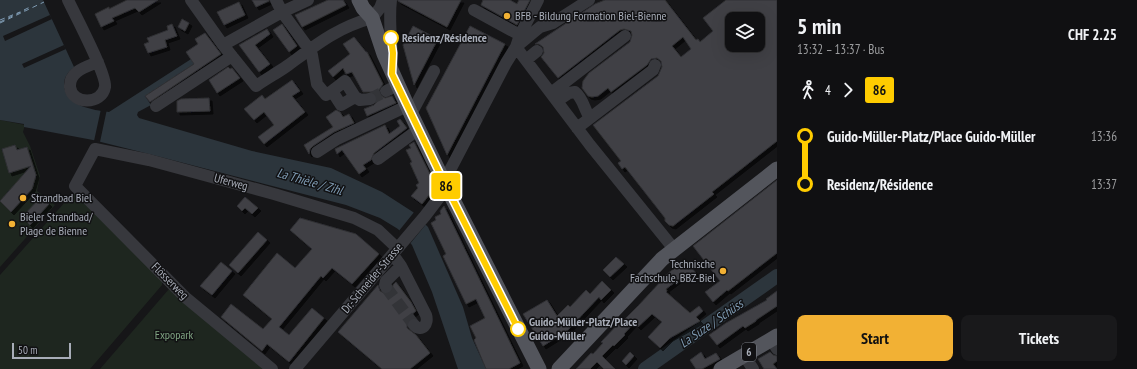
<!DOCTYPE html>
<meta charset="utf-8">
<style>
body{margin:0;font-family:"PT Sans Narrow",sans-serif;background:#19191b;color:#f1f3f6;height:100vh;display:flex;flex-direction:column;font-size:15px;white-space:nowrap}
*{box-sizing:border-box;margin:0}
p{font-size:13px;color:#9c9d9f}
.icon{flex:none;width:22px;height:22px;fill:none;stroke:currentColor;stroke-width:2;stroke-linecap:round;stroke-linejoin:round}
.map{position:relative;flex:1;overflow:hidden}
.panel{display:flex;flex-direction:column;background:#101012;width:360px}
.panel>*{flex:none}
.badge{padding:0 8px;border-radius:3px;font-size:14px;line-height:26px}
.buttons{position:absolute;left:725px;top:12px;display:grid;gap:8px}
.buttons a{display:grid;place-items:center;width:40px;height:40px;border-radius:8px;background:#101012;box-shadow:0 4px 16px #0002,0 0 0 1px #303032;font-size:20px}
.scale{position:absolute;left:12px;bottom:10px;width:59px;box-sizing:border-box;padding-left:4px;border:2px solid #a8adb8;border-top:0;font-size:11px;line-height:14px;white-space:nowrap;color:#a8adb8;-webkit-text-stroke:3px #111113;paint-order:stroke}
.map>.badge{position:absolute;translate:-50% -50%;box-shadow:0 0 0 2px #fff}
.legs{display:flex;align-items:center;gap:6px;height:44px;padding:0 20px;font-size:13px}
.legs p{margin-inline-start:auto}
.overview{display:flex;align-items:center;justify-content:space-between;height:68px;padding:0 20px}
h1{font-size:22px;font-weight:600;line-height:30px}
.button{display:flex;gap:8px;margin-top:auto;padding:8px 20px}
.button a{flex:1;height:46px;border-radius:8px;background:#f2b134;color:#111;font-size:16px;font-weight:600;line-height:46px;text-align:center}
.button a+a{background:#19191b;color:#f1f3f6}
ul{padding:0 20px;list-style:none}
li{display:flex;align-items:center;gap:14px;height:48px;font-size:15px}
li i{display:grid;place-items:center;width:6px;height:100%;margin:0 5px;background:currentColor}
li i::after{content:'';width:10px;height:10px;margin:-5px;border:3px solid;border-radius:50%;background:#101012}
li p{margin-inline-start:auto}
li:first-child i{background:linear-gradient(#0000 50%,currentColor 0)}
li:last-child i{background:linear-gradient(currentColor 50%,#0000 0)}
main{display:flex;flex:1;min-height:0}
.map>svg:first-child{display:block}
.green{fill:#1e261f}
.water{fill:#2c353c}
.pier{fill:#161618}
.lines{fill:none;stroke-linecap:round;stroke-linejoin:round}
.river{stroke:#2c353c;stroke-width:14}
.ferry{stroke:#7f9bb3;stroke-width:1;stroke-dasharray:5 4;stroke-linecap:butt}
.building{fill:#404145;stroke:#303034;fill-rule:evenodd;filter:url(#shadow)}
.minor-tunnel{stroke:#333438;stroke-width:12;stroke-dasharray:12 6;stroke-linecap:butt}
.minor{stroke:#37383d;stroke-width:12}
.major{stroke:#53555c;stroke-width:15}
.line-1-casing{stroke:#fff;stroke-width:9}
.line-1{stroke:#fc0;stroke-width:6}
.poi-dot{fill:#f2b134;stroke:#111113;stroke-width:1.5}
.stop-1-dot{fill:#fff;stroke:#fc0;stroke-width:2}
.labels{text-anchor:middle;stroke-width:3;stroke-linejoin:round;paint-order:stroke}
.shield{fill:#111113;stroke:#7b7e86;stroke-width:1}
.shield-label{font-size:11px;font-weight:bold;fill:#a8adb8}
.poi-label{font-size:12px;fill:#a8adb8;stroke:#111113;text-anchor:start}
.stop-label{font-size:12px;font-weight:bold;fill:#a8adb8;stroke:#111113;text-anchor:start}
.street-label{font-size:12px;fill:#a8adb8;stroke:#111113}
.park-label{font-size:12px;fill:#7fa381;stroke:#111113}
.water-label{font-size:13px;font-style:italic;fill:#7f9bb3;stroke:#111113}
</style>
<main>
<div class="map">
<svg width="777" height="369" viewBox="0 0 777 369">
<defs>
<filter id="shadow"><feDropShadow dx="3" dy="3" stdDeviation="0" flood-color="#0009"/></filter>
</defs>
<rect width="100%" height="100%" fill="#161618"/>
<path class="green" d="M 0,120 L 25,125 L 23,132 L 30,146 L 40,176 L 37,191 L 55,205 L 0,267 Z
M 74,192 L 162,279 L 162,285 L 90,369 L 0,369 L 0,275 Z
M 169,289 L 266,369 L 100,369 Z"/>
<path class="water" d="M 0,0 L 43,0 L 74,67 C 68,72 64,77 64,85 C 65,106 93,110 109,112 L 202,52 L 206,56 L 145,96 L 151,105 L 138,112 L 137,115 L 139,118 L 252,151 L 331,168 L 382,192 L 413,212 L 428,227 L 463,307 L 472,338 L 486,369 L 458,369 L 432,292 L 412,245 L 398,229 L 380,218 L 346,205 L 149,154 L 93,140 L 24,127 L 24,124 L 0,120 Z"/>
<path class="pier" d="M 50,15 L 52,19 L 5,41 L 3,36 Z
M 64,45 L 66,49 L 24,68 L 22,64 Z
M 101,109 L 107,109 L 100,142 L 94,141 Z
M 415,211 L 427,223 L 409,245 L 398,232 Z"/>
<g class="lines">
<path class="river" d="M 645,369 L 777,276"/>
<path class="ferry" d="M 24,10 L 32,6
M 0,20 L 20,12
M 0,22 L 25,10
M 0,23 L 44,2"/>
</g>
<path class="building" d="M 127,0 L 158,0 L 139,12 L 135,8 L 112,18 L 114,21 L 101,27 L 95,14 L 109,7 L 109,9 Z
M 252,0 L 269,0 L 269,1 L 256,7 Z
M 328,0 L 343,0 L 346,5 L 302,27 L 295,15 Z
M 398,0 L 461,0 L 447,27 L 398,1 Z
M 483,0 L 510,0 L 517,4 L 519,0 L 530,0 L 517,25 L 481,5 Z
M 605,0 L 665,0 L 696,40 L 698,39 L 700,42 L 713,31 L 703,18 L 726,0 L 777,0 L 777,141 L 712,192 L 714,194 L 673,226 L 669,225 L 665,221 L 665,218 L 625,167 L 622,169 L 618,163 L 621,161 L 593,125 L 658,76 L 662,67 L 661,61 L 657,58 L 651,59 L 647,65 L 611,92 L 608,88 L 598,96 L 592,97 L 588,96 L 582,88 L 583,81 L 589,73 L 630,42 L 632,35 L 631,31 L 624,29 L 620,30 L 558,78 L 541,57 L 544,53 L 543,47 L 539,44 L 535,44 L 595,4 ZM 732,19 L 758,19 L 758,45 L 732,45 ZM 683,37 L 691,49 L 681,57 L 672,46 Z
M 239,2 L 245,15 L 224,25 L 217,12 Z
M 182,19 L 189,23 L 185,31 L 178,27 Z
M 172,24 L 177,36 L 165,40 L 167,47 L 148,53 L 144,44 L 149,42 L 147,38 L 168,30 L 167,26 Z
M 282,24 L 297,46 L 289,52 L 273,30 Z
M 413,26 L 438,39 L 414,85 L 403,45 Z
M 470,26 L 505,44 L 447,155 L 426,108 Z
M 267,29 L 270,34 L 255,45 L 270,64 L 259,72 L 239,45 Z
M 205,33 L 221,54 L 150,102 L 145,96 L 194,64 L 186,52 L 198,44 L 195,39 Z
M 354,37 L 366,52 L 367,52 L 383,84 L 379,90 L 380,95 L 385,98 L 392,96 L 396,103 L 367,116 L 364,109 L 374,105 L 377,102 L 377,99 L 376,94 L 373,92 L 363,92 L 352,72 L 346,74 L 343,68 L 333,77 L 328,71 L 350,54 L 343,44 Z
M 228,67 L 230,69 L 232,68 L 240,78 L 217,93 L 209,80 Z
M 292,80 L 300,91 L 292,96 L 305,112 L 264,144 L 258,137 L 274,125 L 264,112 L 254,120 L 244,109 L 262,95 L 265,99 Z
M 209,98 L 210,111 L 177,112 L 177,101 L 181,99 Z
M 336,110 L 340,112 L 343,117 L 349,114 L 354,123 L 334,132 L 313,146 L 310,149 L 309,154 L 304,145 L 333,127 L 326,117 Z
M 400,119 L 407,128 L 374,153 L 371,160 L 363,165 L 366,169 L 359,174 L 342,150 L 337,154 L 335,149 L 385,125 L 389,134 L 400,126 L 397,121 Z
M 414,142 L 436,186 L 422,204 L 411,196 L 418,188 L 416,185 L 419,183 L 410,163 L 412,162 L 406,150 L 411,148 L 409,145 Z
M 15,145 L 17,150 L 27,147 L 36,175 L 32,189 L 11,212 L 0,201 L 31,166 L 9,173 L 2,149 Z
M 777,180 L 777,253 L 728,291 L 727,290 L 713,302 L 705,292 L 720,281 L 693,246 Z
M 41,197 L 49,204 L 30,225 L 22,217 Z
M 245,197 L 258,208 L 252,214 L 245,208 L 242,211 L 237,206 Z
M 444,206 L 520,363 L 509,369 L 486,369 L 474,340 L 476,338 L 470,326 L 485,318 L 476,299 L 466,304 L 443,256 L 446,254 L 431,223 L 436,220 L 435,217 L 441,214 L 440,211 Z
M 300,218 L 356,234 L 379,254 L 352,284 L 332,268 L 323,278 L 321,276 L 279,327 L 289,335 L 312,308 L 324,318 L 289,362 L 267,344 L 262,351 L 221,317 L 231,304 L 263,329 L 272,319 L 243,295 L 277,253 L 295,268 L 312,249 L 290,230 Z
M 258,232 L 267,240 L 238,273 L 229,265 Z
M 616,257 L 624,264 L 610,277 L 603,270 Z
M 685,260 L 696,273 L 690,277 L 687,273 L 666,289 L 667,291 L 666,292 L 690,313 L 699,306 L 703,311 L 696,317 L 700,321 L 670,338 L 660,348 L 648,337 L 662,322 L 652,314 L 638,327 L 634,323 L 624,334 L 625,335 L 614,346 L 613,345 L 602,356 L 615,369 L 604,369 L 597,362 L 590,369 L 576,369 L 591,353 L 593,354 L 603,343 L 601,342 L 620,322 L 621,323 L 638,306 L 663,279 L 662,278 Z
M 221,262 L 232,271 L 212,295 L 200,286 Z
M 602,281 L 611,290 L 601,300 L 599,297 L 567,331 L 543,346 L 523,314 L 547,300 L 557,316 L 568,305 L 570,307 L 586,290 L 590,294 Z
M 396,282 L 411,302 L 416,311 L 411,315 L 414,318 L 408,321 L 407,324 L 407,328 L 416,335 L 430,353 L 410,369 L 382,369 L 338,332 L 378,285 L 380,291 L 386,294 L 392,291 L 393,285 Z
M 777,291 L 777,306 L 756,320 L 756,321 L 745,328 L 743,326 L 717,345 L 709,335 L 726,323 L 767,300 L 766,299 Z
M 630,352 L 634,356 L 626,365 L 622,361 Z
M 701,352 L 705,359 L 716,353 L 720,359 L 702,369 L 696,369 L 690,360 Z
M 770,352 L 773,355 L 777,356 L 777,361 L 773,364 L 777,369 L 764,369 L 758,359 Z"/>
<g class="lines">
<path class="minor-tunnel" d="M 370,99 L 386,91
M 386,287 L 414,325"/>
<path class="minor" d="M 68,0 C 75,15 107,75 105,87 C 102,105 72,105 70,87 C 69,71 86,67 98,62
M 191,0 L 223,45 L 256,86 C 266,79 277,73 287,66 C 316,45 336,28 372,18
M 276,0 L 282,12 L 309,49 L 312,55 L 317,84 L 326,95 L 332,91 L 341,105 L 355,97 L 345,81 L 332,91
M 391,0 C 388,24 393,47 392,70
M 474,10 L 520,35
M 372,18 L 380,8 L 383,0
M 223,45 L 282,12 L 308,0
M 516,47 L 590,145 L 674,249
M 516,47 L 540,27 L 553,23 L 589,0
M 526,60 L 537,51
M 386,91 L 398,85
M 551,93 L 625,36
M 355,97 L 360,100 L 370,99
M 557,101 L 569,93 L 575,92 C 583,98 584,109 590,118
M 156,106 L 232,56
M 411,114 L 434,71
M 577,128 L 653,70 L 655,65
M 317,152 L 337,139 L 407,106
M 378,159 L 419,129
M 448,174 L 506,63 L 516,47 L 520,35 L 538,0
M 391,256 L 396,259 L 401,266 L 426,315 C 429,324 422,333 414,325
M 386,287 L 385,285 L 386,281 L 401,266
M 771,339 L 777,349
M 744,355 L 753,369
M 272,369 L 185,297 L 75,186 L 95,149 L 149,160 L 274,194 L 354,218 L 378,230 L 397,248
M 295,369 L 425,216 L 441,195 L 446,185"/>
<path class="major" d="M 359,0 L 363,8 L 372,18 L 384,54 L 411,114 L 442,178 L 539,369
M 559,369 L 662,259 L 777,169
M 721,369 L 777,336"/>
</g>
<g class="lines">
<g class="line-1-casing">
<path id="line-1" d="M 391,38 L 393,53 L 392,74 L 442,178 L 518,329"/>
</g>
<use href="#line-1" class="line-1"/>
</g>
<g class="poi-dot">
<circle cx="507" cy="16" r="4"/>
<circle cx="23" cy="198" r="4"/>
<circle cx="12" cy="224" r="4"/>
<circle cx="723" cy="271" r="4"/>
</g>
<g class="stop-1-dot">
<circle cx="391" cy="38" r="7"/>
<circle cx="518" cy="329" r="7"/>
</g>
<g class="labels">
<rect class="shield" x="742" y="343" width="14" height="18" rx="3"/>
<g class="shield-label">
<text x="749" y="356">6</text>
</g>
<g class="poi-label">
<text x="515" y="20">BFB - Bildung Formation Biel-Bienne</text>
<text x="31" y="202">Strandbad Biel</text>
<text x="20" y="221">Bieler Strandbad/<tspan x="20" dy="14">Plage de Bienne</tspan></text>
<text x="715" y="268" text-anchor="end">Technische<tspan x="715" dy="14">Fachschule, BBZ-Biel</tspan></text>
</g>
<g class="stop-label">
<text x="402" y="42">Residenz/Résidence</text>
<text x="529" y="326">Guido-Müller-Platz/Place<tspan x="529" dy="14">Guido-Müller</tspan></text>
</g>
<g class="street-label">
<text transform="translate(231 182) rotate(15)" y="4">Uferweg</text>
<text transform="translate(372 278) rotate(-50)" y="4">Dr.-Schneider-Strasse</text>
<text transform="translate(170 281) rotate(45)" y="4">Flösserweg</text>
</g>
<g class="park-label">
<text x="174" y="339">Expopark</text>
</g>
<g class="water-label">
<text transform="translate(310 181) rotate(16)" y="5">La Thièle / Zihl</text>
<text transform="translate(711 323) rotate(-35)" y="5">La Suze / Schüss</text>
</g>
</g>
</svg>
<div class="buttons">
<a><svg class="icon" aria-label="layers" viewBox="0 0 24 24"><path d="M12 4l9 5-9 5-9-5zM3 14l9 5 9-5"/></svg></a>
</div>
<div class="scale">50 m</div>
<b class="badge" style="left:446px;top:186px;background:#fc0;color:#111">86</b>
</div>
<section class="panel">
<div class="overview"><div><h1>5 min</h1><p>13:32 – 13:37 · Bus</p></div><b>CHF 2.25</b></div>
<div class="legs"><svg class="icon" aria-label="walk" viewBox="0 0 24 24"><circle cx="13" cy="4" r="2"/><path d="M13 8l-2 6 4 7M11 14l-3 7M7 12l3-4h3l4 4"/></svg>4<svg class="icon" aria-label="forward" viewBox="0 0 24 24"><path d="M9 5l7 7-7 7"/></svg><b class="badge" style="background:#fc0;color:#111">86</b></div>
<ul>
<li><i style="color:#fc0"></i><b>Guido-Müller-Platz/Place Guido-Müller</b><p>13:36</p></li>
<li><i style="color:#fc0"></i><b>Residenz/Résidence</b><p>13:37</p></li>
</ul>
<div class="button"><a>Start</a><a>Tickets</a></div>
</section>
</main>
